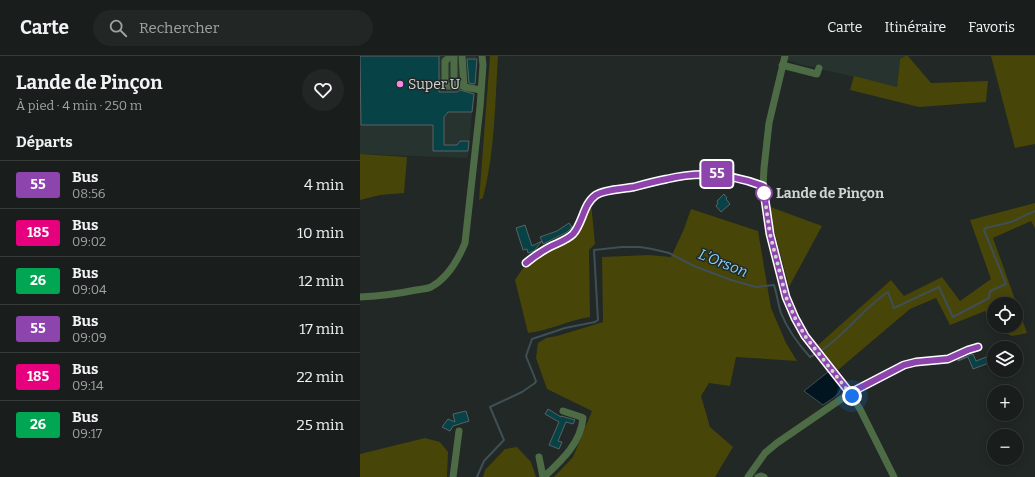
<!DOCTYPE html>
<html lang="fr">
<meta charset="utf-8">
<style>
body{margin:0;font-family:Bitter,serif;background:#222725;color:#f1f3f6;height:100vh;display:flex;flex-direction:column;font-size:15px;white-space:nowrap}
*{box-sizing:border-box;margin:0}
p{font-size:13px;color:#9fa2a3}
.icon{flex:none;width:22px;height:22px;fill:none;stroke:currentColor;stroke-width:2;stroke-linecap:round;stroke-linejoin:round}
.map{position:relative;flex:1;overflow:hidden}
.side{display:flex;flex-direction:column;background:#191e1c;width:360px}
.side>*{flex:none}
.badge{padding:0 8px;border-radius:3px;font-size:14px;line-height:26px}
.controls{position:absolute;left:627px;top:241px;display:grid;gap:8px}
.controls a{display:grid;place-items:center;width:36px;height:36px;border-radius:50%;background:#191e1c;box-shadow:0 2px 10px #0003,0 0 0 1px #373c3b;font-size:20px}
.you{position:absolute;width:20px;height:20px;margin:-10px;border:3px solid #fff;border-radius:50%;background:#1a73e8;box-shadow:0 0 0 6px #1a73e833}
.map>.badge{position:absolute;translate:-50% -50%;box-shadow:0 0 0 2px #fff}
h2{padding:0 16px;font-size:15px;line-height:36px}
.round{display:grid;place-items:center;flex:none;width:42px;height:42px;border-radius:21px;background:#222725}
.headline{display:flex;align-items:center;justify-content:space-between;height:68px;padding:0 16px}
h1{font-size:19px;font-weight:700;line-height:30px}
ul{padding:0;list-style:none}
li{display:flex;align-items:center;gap:12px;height:48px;padding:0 16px;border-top:1px solid #373c3b}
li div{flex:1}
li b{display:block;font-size:15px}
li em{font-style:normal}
li .badge{min-width:44px;font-weight:700;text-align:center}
header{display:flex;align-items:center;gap:24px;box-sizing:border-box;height:56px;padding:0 20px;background:#191e1c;border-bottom:1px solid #373c3b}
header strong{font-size:19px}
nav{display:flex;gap:22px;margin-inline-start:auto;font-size:14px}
.search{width:280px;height:36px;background:#222725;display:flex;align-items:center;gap:10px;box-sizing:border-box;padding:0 14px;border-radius:22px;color:#9fa2a3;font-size:15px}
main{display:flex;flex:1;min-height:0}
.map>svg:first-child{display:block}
.built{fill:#26332e}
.green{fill:#474508;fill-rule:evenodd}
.water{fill:#011521;stroke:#3f4f56}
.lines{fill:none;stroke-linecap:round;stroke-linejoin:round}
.stream{stroke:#3f4f56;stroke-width:2}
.building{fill:#074247;stroke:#5a6263}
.minor{stroke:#4d6c45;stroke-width:7}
.line-casing{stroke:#fff;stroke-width:9}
.line{stroke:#8e44ad;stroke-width:6}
.walk{stroke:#d0d5d3;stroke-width:4;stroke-dasharray:0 7.2}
.poi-dot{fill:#f788eb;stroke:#212825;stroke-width:1.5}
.stop-dot{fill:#fff;stroke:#8e44ad;stroke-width:2}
.labels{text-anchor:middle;stroke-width:3;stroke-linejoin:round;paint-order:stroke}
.poi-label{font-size:14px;fill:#d0d5d3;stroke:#212825;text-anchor:start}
.stop-label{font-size:14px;font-weight:bold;fill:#d0d5d3;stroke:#212825;text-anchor:start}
.water-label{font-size:15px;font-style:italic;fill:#83cffc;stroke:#212825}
</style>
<header>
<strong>Carte</strong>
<div class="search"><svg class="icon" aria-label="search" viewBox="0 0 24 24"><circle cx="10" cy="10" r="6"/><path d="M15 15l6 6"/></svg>Rechercher</div>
<nav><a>Carte</a><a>Itinéraire</a><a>Favoris</a></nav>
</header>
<main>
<section class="side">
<div class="headline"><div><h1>Lande de Pinçon</h1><p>À pied · 4 min · 250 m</p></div><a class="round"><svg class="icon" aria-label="heart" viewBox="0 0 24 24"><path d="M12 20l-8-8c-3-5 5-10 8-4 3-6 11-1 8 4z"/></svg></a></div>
<h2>Départs</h2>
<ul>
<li><span class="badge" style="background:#8e44ad;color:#fff">55</span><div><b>Bus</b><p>08:56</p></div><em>4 min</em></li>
<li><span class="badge" style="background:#e6007e;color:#fff">185</span><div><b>Bus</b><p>09:02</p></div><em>10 min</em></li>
<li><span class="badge" style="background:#00a651;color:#fff">26</span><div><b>Bus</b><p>09:04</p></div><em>12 min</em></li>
<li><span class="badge" style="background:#8e44ad;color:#fff">55</span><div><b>Bus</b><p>09:09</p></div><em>17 min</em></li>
<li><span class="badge" style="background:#e6007e;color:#fff">185</span><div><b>Bus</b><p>09:14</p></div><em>22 min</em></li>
<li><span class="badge" style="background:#00a651;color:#fff">26</span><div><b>Bus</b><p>09:17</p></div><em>25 min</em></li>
</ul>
</section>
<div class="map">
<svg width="675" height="421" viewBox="0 0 675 421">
<rect width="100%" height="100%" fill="#212825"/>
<path class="built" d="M 0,0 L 116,0 L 117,3 L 108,102 L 0,98 Z
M 428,0 L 545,0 L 540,3 L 537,31 L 439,8 L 426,4 Z"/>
<path class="green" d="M 130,0 L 138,0 C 135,47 135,96 123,142 L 119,144 Z
M 545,0 L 548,0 L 571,27 L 628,25 L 626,46 L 559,51 L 490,34 L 494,20 L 537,31 L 540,3 Z
M 631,0 L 675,0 L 675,88 L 655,92 Z
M 0,98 L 47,101 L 44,137 L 20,139 L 0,144 Z
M 231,146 L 235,188 L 229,194 L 230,261 C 209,264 189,275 168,277 L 155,224 L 163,212 L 177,200 L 207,184 Z
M 675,147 L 675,172 L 671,165 L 633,182 L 667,277 L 652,280 L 634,272 L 625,255 L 590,269 L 576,242 L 550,253 L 478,314 L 458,289 L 531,224 L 544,240 L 582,221 L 600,245 L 631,223 L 610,164 ZM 634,248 L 656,248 L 656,270 L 634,270 Z
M 408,150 L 462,170 L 429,231 Z
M 331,153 L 398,175 L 411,252 L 426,287 L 437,305 L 376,301 L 370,330 L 349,327 L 341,340 L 350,371 L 373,391 L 355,421 L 194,421 L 213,401 L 232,355 L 187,333 L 176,302 L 178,287 L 186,282 L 197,280 L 243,266 L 242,201 L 289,199 L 311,201 L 324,173 Z
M 65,382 L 80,386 L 88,396 L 87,421 L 0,421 L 0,398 Z
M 157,391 L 171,406 L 176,421 L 123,421 L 125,414 L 145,393 Z"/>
<path class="water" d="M 468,316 L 481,331 C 480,340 469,344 463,349 L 444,335 Z"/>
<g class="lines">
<path class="stream" d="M 117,421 L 124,405 L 144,384 L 130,351 L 162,336 L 175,327 L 176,325 L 166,300 L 172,283 L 205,272 L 235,266 L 238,264 L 234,194 L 262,191 L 280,191 L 292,193 L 309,197 L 334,210 L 371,224 L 396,231 L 414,229 C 417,238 418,248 421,257 C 427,272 439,289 450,301 C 481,286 499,255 528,236 L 534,252 L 579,231 L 593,261 L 629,242 L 630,235 L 646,228 L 624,174 L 626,172 L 651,166 L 675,155"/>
</g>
<path class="building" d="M 0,0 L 79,0 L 79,36 L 97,36 L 100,34 L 114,38 L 112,56 L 88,56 L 84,61 L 84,89 L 97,89 L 100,85 L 109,85 L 108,95 L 73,95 L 73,69 L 1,69 Z
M 107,3 L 117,3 L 115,28 L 109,27 Z
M 364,138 L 367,142 L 366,143 L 370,148 L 361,156 L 356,150 L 358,147 L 357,145 Z
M 209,167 L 212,171 L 207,176 L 183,188 L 182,185 L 174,195 L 168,197 L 167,193 L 163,194 L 156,172 L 165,169 L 172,190 L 182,185 L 180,181 L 197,175 Z
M 613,298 L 616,305 L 634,298 L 634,305 L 613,313 L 608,301 L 598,305 L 598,304 Z
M 188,353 L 201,361 L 201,360 L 215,364 L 213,368 L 206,366 L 198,385 L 202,386 L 199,393 L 189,389 L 199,366 L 185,358 Z
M 106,355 L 109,365 L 93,370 L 90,375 L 82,371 L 88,363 L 95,366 L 93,358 Z"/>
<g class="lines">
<path class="minor" d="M 91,0 L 85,5 L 85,30 L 94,30
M 94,0 L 94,30 L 98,30
M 102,0 L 104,31 L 121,34
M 425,0 L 409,67 L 404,112 L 403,130 L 410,177 L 426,241 L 435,262 L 445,280 L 490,337 L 500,353 L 534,421
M 422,9 L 457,18 L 459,12
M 166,207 C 173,202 179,197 186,193 C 194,188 206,185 213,178 C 223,167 223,148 236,139 C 246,133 263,133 274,131 C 285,128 296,125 307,123 C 340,115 372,118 403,130
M 0,241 C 19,240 37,238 56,234 C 61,233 67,233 71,231 C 88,222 98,204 105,187 L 120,51 L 123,9 L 122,0
M 179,401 L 183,421
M 93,421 L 99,375
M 184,421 C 201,405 221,387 223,362 L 221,361 L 203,355
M 388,421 L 405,397 L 417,387 L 490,337 L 544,309 L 556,306 L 588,303 L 608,294 L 618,291
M 398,421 L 401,420 L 404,421"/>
</g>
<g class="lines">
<g class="line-casing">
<path id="line" d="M 166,207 C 172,202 179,197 186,193 C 194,188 206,185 213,178 C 223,167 223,148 236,139 C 245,133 263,133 274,131 C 285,128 296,125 307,123 C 339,115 372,118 403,130 L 410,178 L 426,241 L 435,262 L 445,280 L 490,337 L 544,309 L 556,306 L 588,303 L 608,294 L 618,291"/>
</g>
<use href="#line" class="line"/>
<path class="walk" d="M 404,137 L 410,178 L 426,241 L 435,262 L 445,280 L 492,340"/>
</g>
<circle class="poi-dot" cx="40" cy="28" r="4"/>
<circle class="stop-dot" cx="404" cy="137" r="8"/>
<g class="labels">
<g class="poi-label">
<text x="48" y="33">Super U</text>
</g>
<g class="stop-label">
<text x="416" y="142">Lande de Pinçon</text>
</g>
<g class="water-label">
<text transform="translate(363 207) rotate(22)" y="5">L’Orson</text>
</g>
</g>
</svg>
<div class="controls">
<a><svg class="icon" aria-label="locate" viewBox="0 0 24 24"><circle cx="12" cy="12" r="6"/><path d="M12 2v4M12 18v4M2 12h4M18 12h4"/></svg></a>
<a><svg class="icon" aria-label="layers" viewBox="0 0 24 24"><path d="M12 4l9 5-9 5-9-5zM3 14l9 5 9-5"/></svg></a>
<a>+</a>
<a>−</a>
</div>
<div class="you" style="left:492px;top:340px"></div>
<b class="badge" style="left:357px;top:118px;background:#8e44ad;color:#fff">55</b>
</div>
</main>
